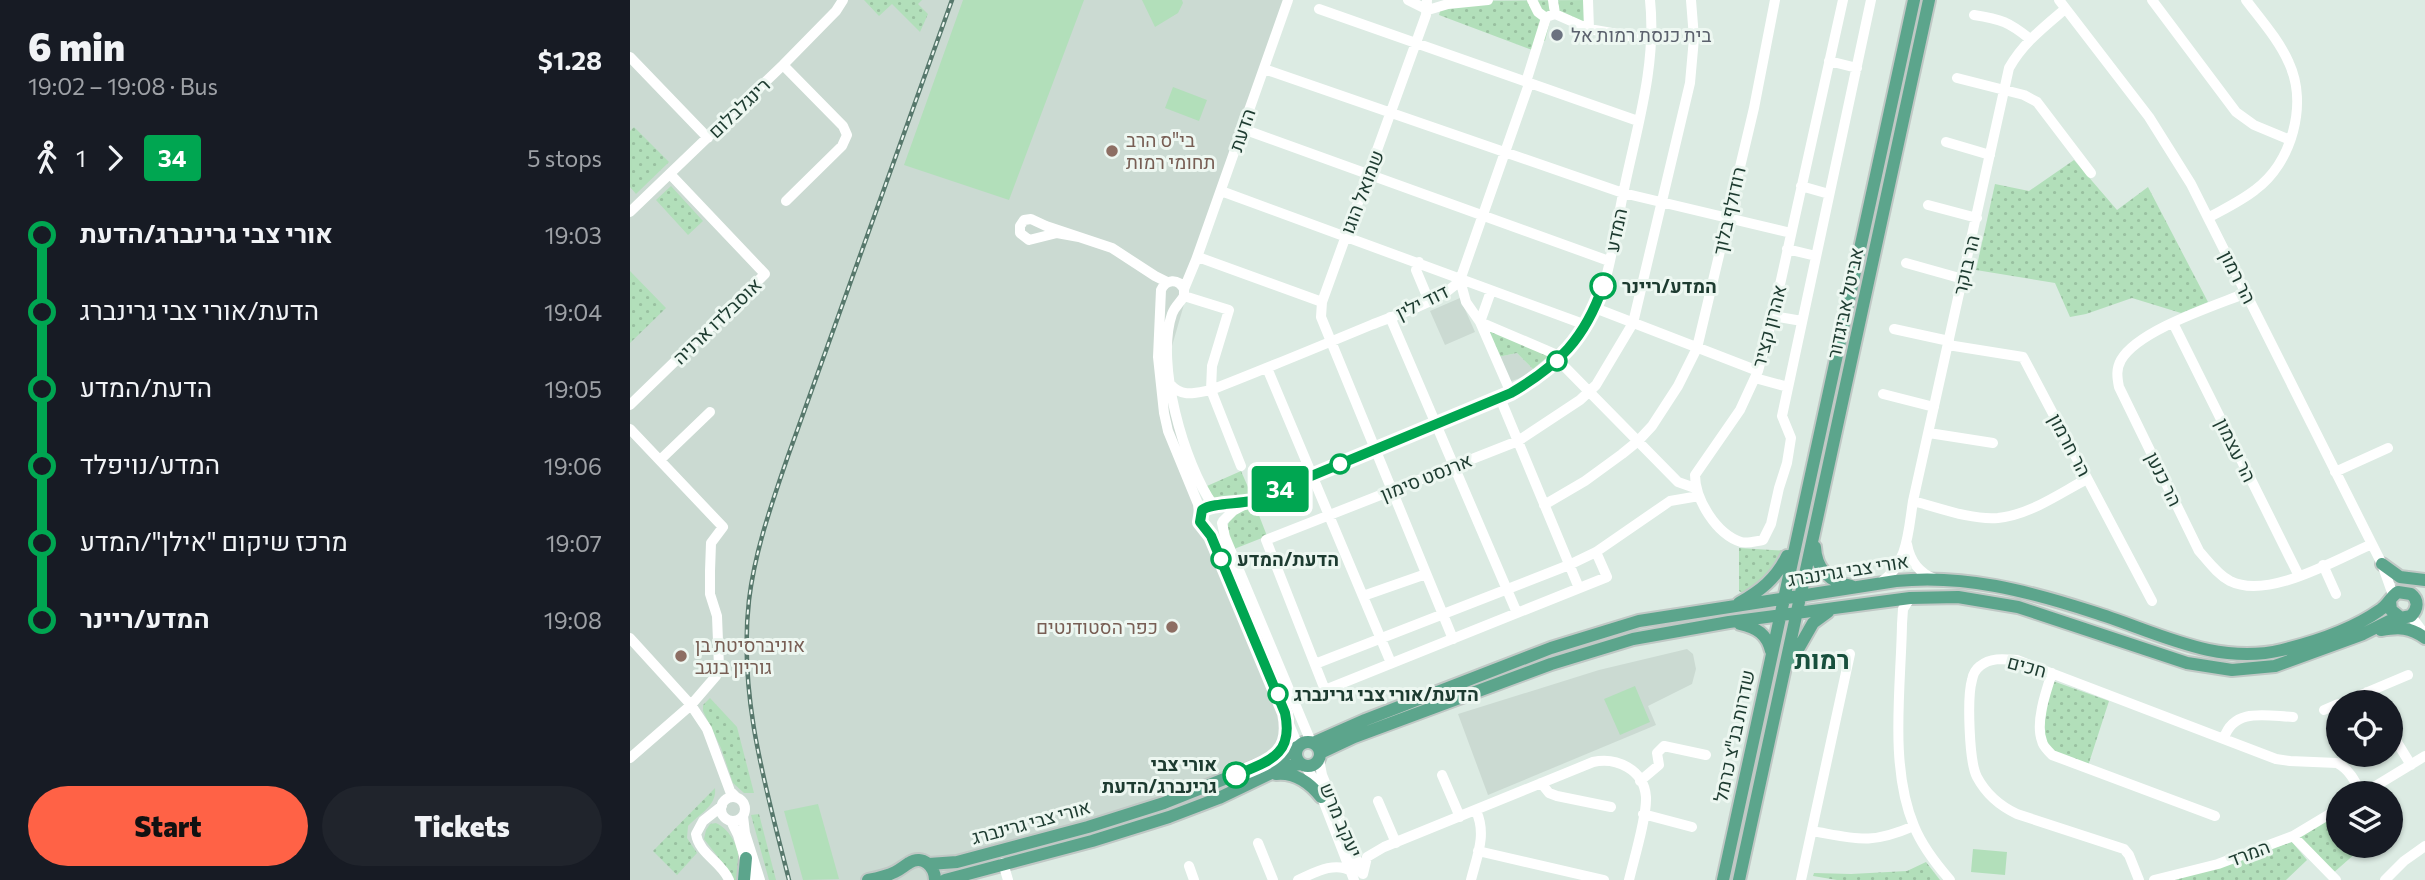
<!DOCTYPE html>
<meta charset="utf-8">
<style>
body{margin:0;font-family:Commissioner,Heebo,sans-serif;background:#20242c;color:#f1f3f6;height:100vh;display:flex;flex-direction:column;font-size:26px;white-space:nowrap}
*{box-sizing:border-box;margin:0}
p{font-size:23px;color:#9ea1a6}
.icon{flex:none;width:38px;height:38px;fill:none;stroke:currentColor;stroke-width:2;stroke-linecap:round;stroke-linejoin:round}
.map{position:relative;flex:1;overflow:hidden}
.details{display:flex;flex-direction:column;background:#171b24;width:630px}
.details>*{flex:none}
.badge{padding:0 14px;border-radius:5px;font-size:24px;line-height:46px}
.tools{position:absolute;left:1696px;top:690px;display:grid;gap:14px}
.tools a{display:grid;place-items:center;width:77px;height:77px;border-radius:50%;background:#171b24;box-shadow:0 2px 5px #0004;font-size:35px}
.map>.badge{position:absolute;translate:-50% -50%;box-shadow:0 0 0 4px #fff}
.legs{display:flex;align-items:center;gap:10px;height:77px;padding:0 28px;font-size:23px}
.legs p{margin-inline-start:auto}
.overview{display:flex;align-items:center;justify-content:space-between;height:119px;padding:0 28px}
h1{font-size:38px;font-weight:800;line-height:52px}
.cta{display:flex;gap:14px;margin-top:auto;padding:14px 28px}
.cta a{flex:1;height:80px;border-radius:42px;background:#ff6246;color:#111;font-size:28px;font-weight:800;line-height:80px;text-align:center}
.cta a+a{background:#20242c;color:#f1f3f6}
ul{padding:0 28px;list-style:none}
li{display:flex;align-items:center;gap:24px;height:77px;font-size:26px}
li i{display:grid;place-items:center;width:10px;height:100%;margin:0 9px;background:currentColor}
li i::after{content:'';width:18px;height:18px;margin:-9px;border:5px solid;border-radius:50%;background:#171b24}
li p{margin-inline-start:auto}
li:first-child i{background:linear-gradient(#0000 50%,currentColor 0)}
li:last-child i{background:linear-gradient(currentColor 50%,#0000 0)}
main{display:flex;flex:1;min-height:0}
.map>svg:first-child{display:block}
.built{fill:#cbdad2}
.green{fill:#b2dfba}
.park{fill:url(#park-dots)}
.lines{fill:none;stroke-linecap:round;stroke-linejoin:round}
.major-casing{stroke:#c0c8c5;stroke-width:16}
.minor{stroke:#fff;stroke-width:10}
.major{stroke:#5ca58c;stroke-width:12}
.rail-casing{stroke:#57786c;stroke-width:4.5}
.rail{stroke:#edf7f1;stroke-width:2;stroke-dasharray:5;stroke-linecap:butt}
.line-1-casing{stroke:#fff;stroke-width:16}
.line-1{stroke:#00a651;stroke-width:10}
.worship-dot{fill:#6b7280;stroke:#edf7f1;stroke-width:2.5}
.education-dot{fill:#8d6e63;stroke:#edf7f1;stroke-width:2.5}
.stop-1-dot{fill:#fff;stroke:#00a651;stroke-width:3.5}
.labels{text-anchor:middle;stroke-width:6;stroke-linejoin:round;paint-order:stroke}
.worship-label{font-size:19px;fill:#5b616d;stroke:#edf7f1;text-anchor:start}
.street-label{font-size:19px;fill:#1d3b30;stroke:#edf7f1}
.education-label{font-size:19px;fill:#785e54;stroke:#edf7f1;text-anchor:start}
.stop-label{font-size:19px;font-weight:bold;fill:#1d3b30;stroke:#edf7f1;text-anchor:start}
.district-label{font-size:26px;font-weight:bold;fill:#174f3c;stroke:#edf7f1}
</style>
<main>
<section class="details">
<div class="overview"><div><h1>6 min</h1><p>19:02 – 19:08 · Bus</p></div><b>$1.28</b></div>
<div class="legs"><svg class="icon" aria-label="walk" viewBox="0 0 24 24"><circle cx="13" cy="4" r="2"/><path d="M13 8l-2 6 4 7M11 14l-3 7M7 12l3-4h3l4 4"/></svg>1<svg class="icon" aria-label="forward" viewBox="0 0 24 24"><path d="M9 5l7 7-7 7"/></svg><b class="badge" style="background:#00a651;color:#fff">34</b><p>5 stops</p></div>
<ul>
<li><i style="color:#00a651"></i><b>אורי צבי גרינברג/הדעת</b><p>19:03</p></li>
<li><i style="color:#00a651"></i><span>הדעת/אורי צבי גרינברג</span><p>19:04</p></li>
<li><i style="color:#00a651"></i><span>הדעת/המדע</span><p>19:05</p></li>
<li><i style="color:#00a651"></i><span>המדע/נויפלד</span><p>19:06</p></li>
<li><i style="color:#00a651"></i><span>מרכז שיקום &quot;אילן&quot;/המדע</span><p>19:07</p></li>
<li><i style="color:#00a651"></i><b>המדע/ריינר</b><p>19:08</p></li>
</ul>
<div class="cta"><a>Start</a><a>Tickets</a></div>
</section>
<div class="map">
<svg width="1795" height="880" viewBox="0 0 1795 880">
<defs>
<pattern id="park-dots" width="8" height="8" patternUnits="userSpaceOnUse" patternTransform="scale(1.75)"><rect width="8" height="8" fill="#b2dfba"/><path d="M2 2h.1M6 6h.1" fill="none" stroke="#99c0a0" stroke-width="1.8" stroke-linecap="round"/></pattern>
</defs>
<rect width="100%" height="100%" fill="#dcebe3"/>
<path class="built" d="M 0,0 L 663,0 L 559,287 L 540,353 L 544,426 L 573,511 L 669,749 L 666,760 L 590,804 L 475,844 L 340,880 L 0,880 Z
M 830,298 L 845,332 L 815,345 L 800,311 Z
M 887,353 L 903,369 L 893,377 L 879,382 L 868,357 Z
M 1057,649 L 1063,654 L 1066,669 L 1062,684 L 1018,706 L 1026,725 L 858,795 L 828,714 L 969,670 Z"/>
<path class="green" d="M 333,0 L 454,0 L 379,200 L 274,165 Z
M 512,0 L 552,0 L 553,3 L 548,13 L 525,27 Z
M 543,87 L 577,100 L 569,121 L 535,108 Z
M 1005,686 L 1020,722 L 990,735 L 974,699 Z
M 188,804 L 209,879 L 173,880 L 154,811 Z
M 1343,849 L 1377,852 L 1375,875 L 1341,872 Z"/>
<path class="park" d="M 234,0 L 292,0 L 288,4 L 298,14 L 290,32 L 262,4 L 249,16 Z
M 957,0 L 959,29 L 921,17 L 915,41 L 909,39 L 905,51 L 809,15 L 813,1 Z
M 4,127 L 39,162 L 6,194 L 0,187 L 0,131 Z
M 1444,160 L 1487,210 L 1518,187 L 1578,302 L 1551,313 L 1502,298 L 1456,314 L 1440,317 L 1425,283 L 1346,270 L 1365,184 L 1399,191 Z
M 41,186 L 73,221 L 58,235 L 26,200 Z
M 0,271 L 36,308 L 0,343 Z
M 850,322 L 922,353 L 903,369 L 887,353 L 868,357 Z
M 611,471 L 621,494 C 600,503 588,511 577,486 Z
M 625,505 L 637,536 L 604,549 C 592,520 597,517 625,505 Z
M 1109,548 L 1160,551 L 1119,597 L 1109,591 Z
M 1420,680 L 1479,701 L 1457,769 L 1412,744 Z
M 80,698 L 107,727 L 124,793 L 114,793 L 103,783 L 91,748 L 73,711 L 73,705 Z
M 85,788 C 87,806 69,814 58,826 L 57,838 L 67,853 L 47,875 L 23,851 Z
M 1708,813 L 1708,845 L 1735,845 L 1702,874 L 1668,837 Z
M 129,814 L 146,880 L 139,880 L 121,815 Z
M 86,823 C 105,832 114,859 109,880 L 103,880 L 99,871 L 74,839 L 76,830 L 80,824 Z
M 1662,842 L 1677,860 L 1656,880 L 1542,880 Z
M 1296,862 L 1310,880 L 1207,880 L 1183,876 L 1184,873 L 1221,874 L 1277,871 Z"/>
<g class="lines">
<g class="major-casing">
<path id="major" d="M 1185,547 C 1186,569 1200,582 1221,586
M 1752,564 L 1770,577 L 1795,580
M 1109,603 C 1130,591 1146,579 1157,556
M 1110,624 C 1127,628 1137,634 1141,651
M 1751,630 C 1769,627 1780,627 1795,638
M 1163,658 L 1183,623 L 1198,612
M666 754a12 12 0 1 1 24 0a12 12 0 1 1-24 0Z
M 683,743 L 735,720 L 921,648 L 1009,621 L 1266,581 C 1334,574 1398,591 1463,612 C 1525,631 1585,666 1652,650 C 1685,642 1723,629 1750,610 C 1758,605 1761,596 1768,592 L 1781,594 C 1789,600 1788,609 1781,616 L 1771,618 L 1761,610 L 1760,601
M 690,753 L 724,737 L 921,664 L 1003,639 L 1099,622 L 1280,598 L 1328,597 L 1388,607 L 1557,663 L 1602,670 L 1645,666 L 1733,634 L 1767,617
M 645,757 C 659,744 659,730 655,713
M 646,774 C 665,772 679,782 691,797
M 299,864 L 327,862 L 458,827 L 534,803 L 657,754 L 667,747
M 114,880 L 116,858
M 238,880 C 248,878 257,876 265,872 C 271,869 274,866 279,863 C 293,854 305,867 305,880
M 315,880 L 462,841 L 539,817 L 589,798 L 656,766 L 671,764
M 1093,880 L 1284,0
M 1109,880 L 1299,0"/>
</g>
<path class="minor" d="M 778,0 L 798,10 L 818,4 L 858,0
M 797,0 L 796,15 L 692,302 L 691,317 L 823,639
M 958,0 L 959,29
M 1213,0 L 1143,316 L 1128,371 L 1110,410 L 1065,475 C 1065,499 1086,534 1111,542 C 1117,544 1126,541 1133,540 L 1141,524 L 1149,488 L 1157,463 L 1161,438 L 1152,416 L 1241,0
M 1429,0 L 1519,117 L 1561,184 L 1752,564 L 1763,595
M 1522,0 L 1606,112 L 1624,125 L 1660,140
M 689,9 L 1008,121
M 925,14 L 959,29 L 1022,40
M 1344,15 C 1371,19 1379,22 1400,39
M 919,16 L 925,14 L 923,0
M 0,57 L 78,138
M 1199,61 L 1227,68
M 153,65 L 213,126 L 217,135 L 212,146 L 156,201
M 634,69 L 993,193 L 1161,233
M 1327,78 L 1394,95 L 1407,102 L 1461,173
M 896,82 L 916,18 L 908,12 L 902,0
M 613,129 L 979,261
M 1316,142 L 1360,155
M 1171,186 L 1199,194
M 591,191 L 956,325
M 1298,205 L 1347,218
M 0,212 L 153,65 L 206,11 L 213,0
M 1578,218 C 1594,209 1611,201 1625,190 C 1662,163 1678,104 1659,63 C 1649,40 1631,20 1616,0
M 449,237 L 427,233 L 399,240 L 390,233 L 390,226 L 394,220 L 401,219 L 416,226 L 482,248 L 525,276 L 537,282
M 1157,249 L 1186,256
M 568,257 L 692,302
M 789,262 L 786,270 L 799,301
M 1276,263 L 1333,279
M 830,280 L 836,302 L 850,322 L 881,393
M 554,289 C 548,278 536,279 531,290 L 528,357 L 534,413 L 538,431 L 568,504 L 570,522 L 581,536 L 668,746
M 861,291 L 850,322 L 932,357
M 1616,293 C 1584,306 1508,330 1491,360 C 1486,369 1487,377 1489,387 L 1569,551 C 1578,561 1587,574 1600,581 C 1638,600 1705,560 1742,544
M 554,296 L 599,310 L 582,366 L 581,390 L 611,466
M 965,308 L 1128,371
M 1143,316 L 1172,321
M 760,317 L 887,613
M 1543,323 L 1669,576
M 1264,329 L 1319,341
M 1318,345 L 1393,357 L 1522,601
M 928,360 L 1048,482 L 1065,488
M 637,368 L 761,663
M 1125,378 L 1158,387
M 540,384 C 552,398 565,393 581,390 C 635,369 688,347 741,325 C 768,314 811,302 830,280 L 899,84
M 1253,394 L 1304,407
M 870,398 L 949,588
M 0,405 L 135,274 L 40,174
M 0,429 L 93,527 L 81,543 L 80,571 L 80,594 L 87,616 L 89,667 L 86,676 L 61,705 L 0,758
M 1299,433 L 1363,443
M 30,460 L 80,412
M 1705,472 L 1758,448
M 1283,501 C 1310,508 1340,520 1368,518 C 1400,515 1430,493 1457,479
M 583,505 C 554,464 525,363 542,314 C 545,306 550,303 554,296 L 554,289 L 566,260 L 658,0
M 914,505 L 955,481 L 992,454 L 1008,441 L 1022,426 L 1048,386 L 1067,348 L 1124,108 L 1145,0
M 586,506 L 613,503
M 593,521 L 603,511 L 621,501 L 881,393 C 910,376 938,356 956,327 C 979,288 984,238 993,194 C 1006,130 1027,66 1020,0
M 592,523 L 595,537 L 681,742
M 1277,544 C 1280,561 1289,573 1305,579
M 966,552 L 977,577 L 695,690 L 636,540 L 888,441 L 950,400 L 966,385 L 1003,323 L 1060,83 L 1064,38 L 1061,0
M 1693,565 L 1706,594
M 1250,583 C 1278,564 1278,533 1283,501 L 1379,68 C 1393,43 1414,27 1435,9
M 733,596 L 796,574
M 1280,598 L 1273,609 L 1272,624 C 1271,687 1259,766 1284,826 C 1292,846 1306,864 1320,880
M 1781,616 L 1795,635
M 0,638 L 61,705 L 77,729 L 100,791 L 107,798
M 685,664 L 939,565 L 966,552 L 1040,501 L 1069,496
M 1422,673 C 1416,691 1405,723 1412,741 C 1413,747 1418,750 1422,755 L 1585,816
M 1737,692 L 1743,702
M 1714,702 L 1778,675
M 1694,710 L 1708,704
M 1760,731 L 1781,765
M 1594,738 C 1604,707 1637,716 1663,717
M 689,759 L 692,775 L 732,873
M 675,766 L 686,782 L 724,880
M 812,775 L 830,817
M 1010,781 L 1029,765 L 1027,753 L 1034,746 L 1076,755
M 911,783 L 919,793 L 927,796 L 981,807
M 1734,793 L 1795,756
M91 809a12 12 0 1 1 24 0a12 12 0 1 1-24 0Z
M 748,801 L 766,843
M 92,806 L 73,821 L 66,834 C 69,854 92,862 99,880
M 1013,814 L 1062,827
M 113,816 L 115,833 L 130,880
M 101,821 L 108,835 L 121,880
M 1182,831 C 1227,839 1240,845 1284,826
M 1663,836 L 1706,880
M 628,843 L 643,880
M 848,851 L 974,880
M 373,863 L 378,880
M 559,866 L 564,880
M 733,874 L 737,857 L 754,847 L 963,762 C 986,757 1014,769 1016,797 C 1017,816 1004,859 999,880
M 668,880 C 684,873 704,861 721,871
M 841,880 C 847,856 857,834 846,811
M 1171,880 L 1220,654
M 1509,880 L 1499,855 L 1494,849 L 1387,814 C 1370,806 1356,794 1347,777 C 1339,762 1337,697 1342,680 C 1343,674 1346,669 1350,666 C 1361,657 1375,659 1387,660 L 1646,759 L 1660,761 L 1707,763 C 1719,769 1725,781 1731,793
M 1524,880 L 1588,864 L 1663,836 L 1708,809
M 1755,880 L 1774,861 L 1795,846"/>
<use href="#major" class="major"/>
<g class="rail-casing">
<path id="rail" d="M 159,880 C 136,788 108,696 119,600 C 125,550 142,503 158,456 L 322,0"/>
</g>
<use href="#rail" class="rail"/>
</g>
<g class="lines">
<g class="line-1-casing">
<path id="line-1" d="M 606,775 C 639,761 664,755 655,713 L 581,536 L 570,522 L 572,510 C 581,503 607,504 621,501 L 881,393 C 929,365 955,338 973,286"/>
</g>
<use href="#line-1" class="line-1"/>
</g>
<circle class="worship-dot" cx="927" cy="35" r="7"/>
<g class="education-dot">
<circle cx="482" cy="151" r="7"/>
<circle cx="542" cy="627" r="7"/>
<circle cx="51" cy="656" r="7"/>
</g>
<g class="stop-1-dot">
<circle cx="973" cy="286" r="12"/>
<circle cx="927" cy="361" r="9"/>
<circle cx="710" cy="464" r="9"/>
<circle cx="591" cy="559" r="9"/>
<circle cx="648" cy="694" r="9"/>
<circle cx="606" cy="775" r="12"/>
</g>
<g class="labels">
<g class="worship-label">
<text x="941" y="42">בית כנסת רמות אל</text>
</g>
<g class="street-label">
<text transform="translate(109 108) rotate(-44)" y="7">רינגלבלום</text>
<text transform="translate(612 130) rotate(-71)" y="7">הדעת</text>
<text transform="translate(732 192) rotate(-69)" y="7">שמואל הוגו</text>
<text transform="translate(1099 211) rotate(-77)" y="7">רודולף בלוך</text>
<text transform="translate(986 230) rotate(-78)" y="7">המדע</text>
<text transform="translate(1336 265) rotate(-77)" y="7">הר בוקר</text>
<text transform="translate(1608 277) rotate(63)" y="7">הר רמון</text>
<text transform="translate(792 302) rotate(-26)" y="7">דוד ילין</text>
<text transform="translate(1215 303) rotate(-78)" y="7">אביטל אביגדור</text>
<text transform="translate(87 321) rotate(-44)" y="7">אוסבלדו ארניה</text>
<text transform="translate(1139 326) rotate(-75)" y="7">אהרון קציר</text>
<text transform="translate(1440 445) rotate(62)" y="7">הר חרמון</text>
<text transform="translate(1606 450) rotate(64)" y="7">הר עצמון</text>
<text transform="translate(796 477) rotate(-22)" y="7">ארנסט סימון</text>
<text transform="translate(1534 479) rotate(64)" y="7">הר כנען</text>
<text transform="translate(1218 570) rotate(-9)" y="7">אורי צבי גרינברג</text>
<text transform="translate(1397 666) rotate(15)" y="7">חכים</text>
<text transform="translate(1104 736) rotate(-78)" y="7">שדרות בנ"צ כרמל</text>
<text transform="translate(711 820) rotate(67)" y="7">יעקב מרש</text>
<text transform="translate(401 822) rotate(-15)" y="7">אורי צבי גרינברג</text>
<text transform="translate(1619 853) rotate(-21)" y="7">המרד</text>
</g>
<g class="education-label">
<text x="496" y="147">בי"ס הרב<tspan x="496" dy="22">תחומי רמות</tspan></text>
<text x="528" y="634" text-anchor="end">כפר הסטודנטים</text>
<text x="65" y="652">אוניברסיטת בן<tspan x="65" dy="22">גוריון בנגב</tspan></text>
</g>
<g class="stop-label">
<text x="992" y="293">המדע/ריינר</text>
<text x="607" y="566">הדעת/המדע</text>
<text x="664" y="701">הדעת/אורי צבי גרינברג</text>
<text x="587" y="771" text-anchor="end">אורי צבי<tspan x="587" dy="22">גרינברג/הדעת</tspan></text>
</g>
<g class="district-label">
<text x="1192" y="669">רמות</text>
</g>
</g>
</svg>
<div class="tools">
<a><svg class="icon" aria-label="locate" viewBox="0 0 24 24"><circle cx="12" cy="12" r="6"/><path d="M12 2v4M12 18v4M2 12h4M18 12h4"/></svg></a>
<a><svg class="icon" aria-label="layers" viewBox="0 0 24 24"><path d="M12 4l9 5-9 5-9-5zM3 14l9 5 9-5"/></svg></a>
</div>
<b class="badge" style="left:650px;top:489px;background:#00a651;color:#fff">34</b>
</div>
</main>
